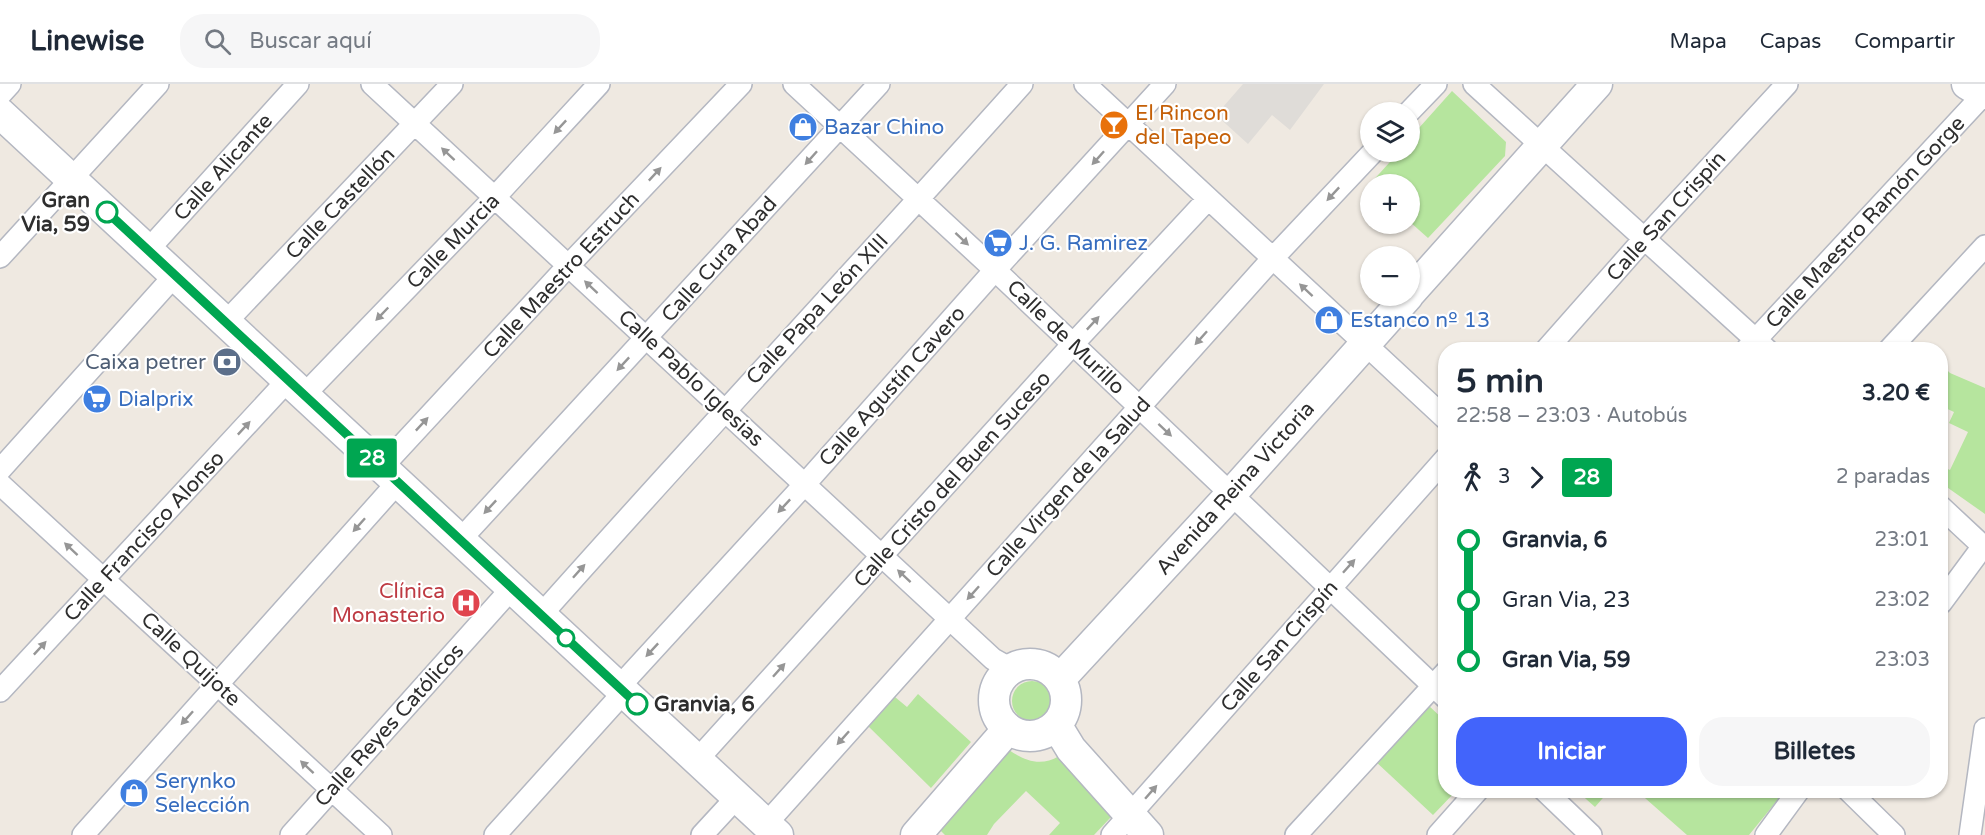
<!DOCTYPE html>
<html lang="es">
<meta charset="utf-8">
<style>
body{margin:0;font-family:"Varela Round",sans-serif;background:#f6f6f7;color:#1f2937;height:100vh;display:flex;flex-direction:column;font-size:22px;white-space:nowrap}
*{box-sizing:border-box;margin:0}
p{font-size:20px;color:#747a83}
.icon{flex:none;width:33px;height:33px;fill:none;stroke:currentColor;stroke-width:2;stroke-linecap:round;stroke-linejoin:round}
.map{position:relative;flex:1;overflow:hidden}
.details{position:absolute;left:1438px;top:258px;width:510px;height:456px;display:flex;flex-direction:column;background:#fff;border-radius:24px;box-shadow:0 2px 4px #0004}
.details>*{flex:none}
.badge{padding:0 12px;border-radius:4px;font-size:21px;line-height:39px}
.tools{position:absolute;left:1360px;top:18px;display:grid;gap:12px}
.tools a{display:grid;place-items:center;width:60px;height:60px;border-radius:50%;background:#fff;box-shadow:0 2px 4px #0004;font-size:30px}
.map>.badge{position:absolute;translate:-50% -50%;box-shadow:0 0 0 3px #fff}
.legs{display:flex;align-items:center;gap:9px;height:66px;padding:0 18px;font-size:20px}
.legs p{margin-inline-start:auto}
.summary{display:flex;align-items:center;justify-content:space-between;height:102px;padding:0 18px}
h1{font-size:33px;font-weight:700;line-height:45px}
.button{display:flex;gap:12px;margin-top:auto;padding:12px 18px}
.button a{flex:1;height:69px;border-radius:24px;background:#4264fb;color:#fff;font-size:24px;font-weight:700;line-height:69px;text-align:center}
.button a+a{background:#f6f6f7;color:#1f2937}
ul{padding:0 18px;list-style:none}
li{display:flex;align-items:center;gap:21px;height:60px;font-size:22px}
li i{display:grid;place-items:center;width:9px;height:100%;margin:0 8px;background:currentColor}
li i::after{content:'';width:15px;height:15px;margin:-8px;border:4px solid;border-radius:50%;background:#fff}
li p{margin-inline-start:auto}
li:first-child i{background:linear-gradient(#0000 50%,currentColor 0)}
li:last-child i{background:linear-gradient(currentColor 50%,#0000 0)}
header{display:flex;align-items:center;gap:36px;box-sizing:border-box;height:84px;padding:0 30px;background:#fff;border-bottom:2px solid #e0e1e3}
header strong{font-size:28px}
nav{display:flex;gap:33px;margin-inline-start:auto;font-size:21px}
.search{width:420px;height:54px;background:#f6f6f7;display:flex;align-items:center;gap:15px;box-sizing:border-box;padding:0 21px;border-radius:24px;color:#747a83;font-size:22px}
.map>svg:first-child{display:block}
.green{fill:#b6e59e}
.plaza{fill:#dfdcd8}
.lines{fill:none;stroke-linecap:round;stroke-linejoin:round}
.street-casing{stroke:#b4b7c1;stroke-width:24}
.secondary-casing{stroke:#b4b7c1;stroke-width:33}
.street{stroke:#fff;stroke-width:21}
.secondary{stroke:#fff;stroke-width:30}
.oneway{fill:#969696}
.line-1-casing{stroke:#fff;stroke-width:14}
.line-1{stroke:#00a651;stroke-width:9}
.stop-1-dot{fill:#fff;stroke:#00a651;stroke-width:3}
.labels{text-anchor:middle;stroke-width:4.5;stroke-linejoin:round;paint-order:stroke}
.food-label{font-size:21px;fill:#c56008;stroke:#fff;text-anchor:start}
.shop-label{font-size:21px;fill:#366cbe;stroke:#fff;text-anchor:start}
.street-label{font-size:21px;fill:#2e2e2e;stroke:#fff}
.stop-label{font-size:21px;font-weight:bold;fill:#2e2e2e;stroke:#fff;text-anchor:end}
.service-label{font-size:21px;fill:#4e5e75;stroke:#fff;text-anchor:end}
.health-label{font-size:21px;fill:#be3a42;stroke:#fff;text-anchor:end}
</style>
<header>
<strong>Linewise</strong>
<div class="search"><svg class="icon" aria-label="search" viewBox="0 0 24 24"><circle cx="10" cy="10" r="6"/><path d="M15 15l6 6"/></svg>Buscar aquí</div>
<nav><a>Mapa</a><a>Capas</a><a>Compartir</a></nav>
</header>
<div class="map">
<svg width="1985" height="751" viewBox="0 0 1985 751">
<rect width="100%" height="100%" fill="#efe9e1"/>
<path class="green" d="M 1452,7 L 1506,58 L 1505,72 L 1428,154 L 1410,138 L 1410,100 L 1371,100 L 1371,103 L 1369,101 L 1399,68 L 1410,68 L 1410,54 Z
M 1941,280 L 1950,289 L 1985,304 L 1985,430 L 1941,399 L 1941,382 L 1950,386 L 1968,348 L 1949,339 L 1954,328 L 1941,322 L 1943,318 L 1941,316 Z
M1012 617a20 20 0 1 1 40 0a20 20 0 1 1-40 0Z
M 918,610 L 971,658 L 931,704 L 867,641 L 895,613 L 907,623 Z
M 1427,620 L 1446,638 L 1446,706 L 1456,707 L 1433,731 L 1375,677 Z
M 1009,666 C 1025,677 1041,683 1059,672 L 1110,728 L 1111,733 L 1094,751 L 1049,751 L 1060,739 L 1026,707 L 994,740 L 987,751 L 945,751 L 938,744 Z
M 1577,707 L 1609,707 L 1595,723 Z
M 1746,707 L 1750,710 L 1753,707 L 1785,707 L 1749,751 L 1687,751 L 1637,707 Z"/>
<path class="plaza" d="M 1243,0 L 1324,0 L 1290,46 L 1272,31 L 1248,60 L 1216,31 Z"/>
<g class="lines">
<g class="street-casing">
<path id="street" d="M 372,0 L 993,575 L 1011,585
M 794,0 L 995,186 L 1446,614
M 1085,0 L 1446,335
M 1474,0 L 1767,266
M 0,11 L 10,0
M 1409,28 L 1436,0
M 148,166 L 298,0
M 0,173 L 158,0
M 226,238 L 452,0
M 1747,265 L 1984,10
M 1546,266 L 1644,155 L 1787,0
M 1889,266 L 1985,162
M 304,311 L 495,113 L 599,0
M 382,383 L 568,182 L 741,0
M 0,386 L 175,191
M 0,400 L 381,751
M 1941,423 L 1985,464
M 460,456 L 879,0
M 1941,519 L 1978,469 L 1985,464
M 541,531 C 700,352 863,178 1022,0
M 619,603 L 805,400 L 995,186 L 1165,0
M 0,607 L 288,296
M 697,676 L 1073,260 L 1208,115
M 1544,706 L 1591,751
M 1848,706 L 1894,751
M 766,740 L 1273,174 L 1373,68
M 83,751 L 398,398
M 291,751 L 512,504
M 495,751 L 624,608
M 702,751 L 737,713
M 1112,751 L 1446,374
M 1296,751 L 1446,588
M 1438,751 L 1478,706
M 1766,751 L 1799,706
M 1970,751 L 1985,645"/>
</g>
<g class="secondary-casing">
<path id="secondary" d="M 1967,0 L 1984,10
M 0,29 L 778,751
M 1410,209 L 1597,0
M994 616a36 36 0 1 1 72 0a36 36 0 1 1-72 0Z
M 1060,595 L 1232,409 L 1408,212
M 1057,642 L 1071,665 L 1148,751
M 916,751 L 1008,645"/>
</g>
<use href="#street" class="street"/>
<use href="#secondary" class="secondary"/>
</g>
<defs><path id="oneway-solid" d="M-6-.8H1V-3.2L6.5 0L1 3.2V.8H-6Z" transform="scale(1.5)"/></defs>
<g class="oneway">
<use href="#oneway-solid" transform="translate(560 43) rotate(133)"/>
<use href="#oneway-solid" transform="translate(448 70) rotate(-137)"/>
<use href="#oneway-solid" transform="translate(811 74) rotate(132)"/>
<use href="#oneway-solid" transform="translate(1098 74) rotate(132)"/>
<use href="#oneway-solid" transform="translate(655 90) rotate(-47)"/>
<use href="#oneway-solid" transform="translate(1333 110) rotate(133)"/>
<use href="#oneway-solid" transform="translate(962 155) rotate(43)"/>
<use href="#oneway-solid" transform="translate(591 203) rotate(-137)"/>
<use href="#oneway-solid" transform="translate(1306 206) rotate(-137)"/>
<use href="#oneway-solid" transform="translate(382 230) rotate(134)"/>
<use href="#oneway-solid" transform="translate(1093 239) rotate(-47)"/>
<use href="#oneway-solid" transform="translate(1201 254) rotate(132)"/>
<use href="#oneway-solid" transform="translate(623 280) rotate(133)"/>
<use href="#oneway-solid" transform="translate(422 340) rotate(-47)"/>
<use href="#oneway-solid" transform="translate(244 344) rotate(-47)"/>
<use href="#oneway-solid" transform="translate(1165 346) rotate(43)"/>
<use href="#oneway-solid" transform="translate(784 422) rotate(133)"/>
<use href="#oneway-solid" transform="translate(490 423) rotate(133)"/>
<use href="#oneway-solid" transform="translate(359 441) rotate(132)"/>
<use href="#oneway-solid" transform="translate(71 465) rotate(-137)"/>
<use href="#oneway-solid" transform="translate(1349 482) rotate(-48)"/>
<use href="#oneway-solid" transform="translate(579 487) rotate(-48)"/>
<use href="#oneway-solid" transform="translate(904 492) rotate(-137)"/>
<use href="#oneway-solid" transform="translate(973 509) rotate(132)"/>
<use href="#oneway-solid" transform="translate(40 564) rotate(-47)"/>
<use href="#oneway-solid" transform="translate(652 566) rotate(133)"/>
<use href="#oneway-solid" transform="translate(779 586) rotate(-48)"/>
<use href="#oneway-solid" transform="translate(187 634) rotate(132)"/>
<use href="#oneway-solid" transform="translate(843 654) rotate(132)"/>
<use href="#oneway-solid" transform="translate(307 683) rotate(-137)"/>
<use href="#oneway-solid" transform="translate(1151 708) rotate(-49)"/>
</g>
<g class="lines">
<g class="line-1-casing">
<path id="line-1" d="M 107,128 L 637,620"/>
</g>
<use href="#line-1" class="line-1"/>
</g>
<defs>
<g id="bar-disc" transform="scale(1.5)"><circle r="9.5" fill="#e8710a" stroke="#fff"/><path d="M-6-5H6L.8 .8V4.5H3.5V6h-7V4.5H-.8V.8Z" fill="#fff"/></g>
<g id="shop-disc" transform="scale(1.5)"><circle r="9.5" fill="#3f7fe0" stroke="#fff"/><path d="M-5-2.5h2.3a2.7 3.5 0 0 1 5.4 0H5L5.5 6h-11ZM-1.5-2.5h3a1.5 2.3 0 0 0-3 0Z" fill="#fff"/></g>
<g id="supermarket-disc" transform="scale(1.5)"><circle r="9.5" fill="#3f7fe0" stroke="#fff"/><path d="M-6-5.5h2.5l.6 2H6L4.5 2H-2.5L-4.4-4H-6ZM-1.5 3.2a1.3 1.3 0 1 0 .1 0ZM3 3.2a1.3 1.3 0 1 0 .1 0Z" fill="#fff"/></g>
<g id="bank-disc" transform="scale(1.5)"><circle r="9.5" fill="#5c6f8a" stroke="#fff"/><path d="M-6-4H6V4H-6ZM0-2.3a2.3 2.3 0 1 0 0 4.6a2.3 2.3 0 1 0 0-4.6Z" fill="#fff"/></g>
<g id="hospital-disc" transform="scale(1.5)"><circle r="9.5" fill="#e0444e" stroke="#fff"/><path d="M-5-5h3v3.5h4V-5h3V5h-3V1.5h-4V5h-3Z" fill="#fff"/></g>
</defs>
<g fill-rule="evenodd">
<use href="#bar-disc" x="1114" y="41"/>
<use href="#shop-disc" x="803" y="43"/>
<use href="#supermarket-disc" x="998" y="159"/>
<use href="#shop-disc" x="1329" y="236"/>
<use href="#bank-disc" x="227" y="278"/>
<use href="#supermarket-disc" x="97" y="315"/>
<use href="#hospital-disc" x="466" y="519"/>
<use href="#shop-disc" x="134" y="709"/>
</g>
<g class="stop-1-dot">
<circle cx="107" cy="128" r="10"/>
<circle cx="566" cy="554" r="8"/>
<circle cx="637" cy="620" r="10"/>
</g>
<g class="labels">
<g class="food-label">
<text x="1135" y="36">El Rincon<tspan x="1135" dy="24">del Tapeo</tspan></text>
</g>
<g class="shop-label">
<text x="824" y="50">Bazar Chino</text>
<text x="1019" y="166">J. G. Ramirez</text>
<text x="1350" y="243">Estanco nº 13</text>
<text x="118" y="322">Dialprix</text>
<text x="155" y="704">Serynko<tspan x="155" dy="24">Selección</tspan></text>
</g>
<g class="street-label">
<text transform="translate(223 83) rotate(-48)" y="7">Calle Alicante</text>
<text transform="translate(340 119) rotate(-46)" y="7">Calle Castellón</text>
<text transform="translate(1666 132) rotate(-48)" y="7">Calle San Crispín</text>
<text transform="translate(1865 138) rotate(-47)" y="7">Calle Maestro Ramón Gorge</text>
<text transform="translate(453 157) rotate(-46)" y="7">Calle Murcia</text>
<text transform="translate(719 175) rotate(-48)" y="7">Calle Cura Abad</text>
<text transform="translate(561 191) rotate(-47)" y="7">Calle Maestro Estruch</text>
<text transform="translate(817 225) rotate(-47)" y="7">Calle Papa León XIII</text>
<text transform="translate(1066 253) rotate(44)" y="7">Calle de Murillo</text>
<text transform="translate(691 294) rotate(43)" y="7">Calle Pablo Iglesias</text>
<text transform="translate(892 302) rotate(-48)" y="7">Calle Agustín Cavero</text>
<text transform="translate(952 395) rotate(-48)" y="7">Calle Cristo del Buen Suceso</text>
<text transform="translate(1068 403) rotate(-48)" y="7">Calle Virgen de la Salud</text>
<text transform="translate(1235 404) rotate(-48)" y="7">Avenida Reina Victoria</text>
<text transform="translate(144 452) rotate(-47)" y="7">Calle Francisco Alonso</text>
<text transform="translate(1279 562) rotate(-49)" y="7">Calle San Crispín</text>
<text transform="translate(191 575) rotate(43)" y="7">Calle Quijote</text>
<text transform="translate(389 641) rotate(-48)" y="7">Calle Reyes Católicos</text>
</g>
<g class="stop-label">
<text x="90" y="123">Gran<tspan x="90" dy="24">Via, 59</tspan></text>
<text x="654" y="627" text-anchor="start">Granvia, 6</text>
</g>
<g class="service-label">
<text x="206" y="285">Caixa petrer</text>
</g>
<g class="health-label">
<text x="445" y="514">Clínica<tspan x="445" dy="24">Monasterio</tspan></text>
</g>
</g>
</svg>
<div class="tools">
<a><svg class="icon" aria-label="layers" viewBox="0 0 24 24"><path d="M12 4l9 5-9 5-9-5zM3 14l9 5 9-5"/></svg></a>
<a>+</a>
<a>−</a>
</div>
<b class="badge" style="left:372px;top:374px;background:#00a651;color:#fff">28</b>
<section class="details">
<div class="summary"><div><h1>5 min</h1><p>22:58 – 23:03 · Autobús</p></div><b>3.20 €</b></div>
<div class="legs"><svg class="icon" aria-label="walk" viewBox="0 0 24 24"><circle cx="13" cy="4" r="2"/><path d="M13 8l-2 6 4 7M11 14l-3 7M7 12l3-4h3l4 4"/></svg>3<svg class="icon" aria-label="forward" viewBox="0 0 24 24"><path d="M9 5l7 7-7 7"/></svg><b class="badge" style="background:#00a651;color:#fff">28</b><p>2 paradas</p></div>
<ul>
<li><i style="color:#00a651"></i><b>Granvia, 6</b><p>23:01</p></li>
<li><i style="color:#00a651"></i><span>Gran Via, 23</span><p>23:02</p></li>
<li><i style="color:#00a651"></i><b>Gran Via, 59</b><p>23:03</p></li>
</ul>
<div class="button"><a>Iniciar</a><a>Billetes</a></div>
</section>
</div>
